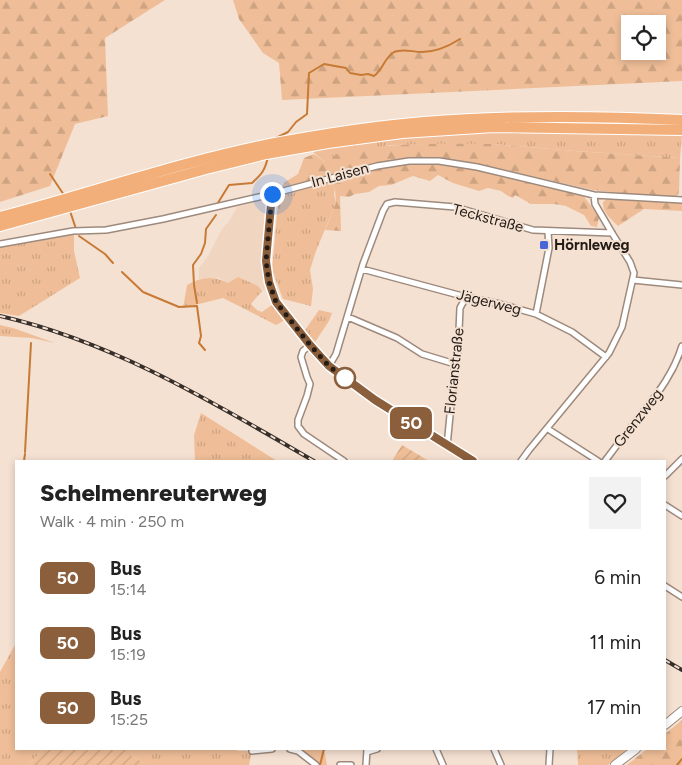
<!DOCTYPE html>
<meta charset="utf-8">
<style>
body{margin:0;font-family:Figtree,sans-serif;background:#f2f2f2;color:#222;height:100vh;display:flex;flex-direction:column;font-size:19px;white-space:nowrap}
*{box-sizing:border-box;margin:0}
p{font-size:16px;color:#767676}
.icon{flex:none;width:28px;height:28px;fill:none;stroke:currentColor;stroke-width:2;stroke-linecap:round;stroke-linejoin:round}
.map{position:relative;flex:1;overflow:hidden}
.drawer{position:absolute;left:15px;top:460px;width:651px;height:290px;display:flex;flex-direction:column;background:#fff;border-radius:0px;box-shadow:0 2px 8px #0003}
.drawer>*{flex:none}
.badge{padding:0 10px;border-radius:8px;font-size:18px;line-height:32px}
.tools{position:absolute;left:621px;top:15px;display:grid;gap:10px}
.tools a{display:grid;place-items:center;width:45px;height:45px;border-radius:0px;background:#fff;box-shadow:0 2px 8px #0003;font-size:25px}
.you{position:absolute;width:25px;height:25px;margin:-12px;border:4px solid #fff;border-radius:50%;background:#1a73e8;box-shadow:0 0 0 8px #1a73e833}
.map>.badge{position:absolute;translate:-50% -50%;box-shadow:0 0 0 2px #fff}
.round{display:grid;place-items:center;flex:none;width:52px;height:52px;border-radius:0px;background:#f2f2f2}
.head{display:flex;align-items:center;justify-content:space-between;height:85px;padding:0 25px}
h1{font-size:24px;font-weight:800;line-height:38px}
ul{padding:0;list-style:none}
li{display:flex;align-items:center;gap:15px;height:65px;padding:0 25px}
li div{flex:1}
li b{display:block;font-size:19px}
li em{font-style:normal}
li .badge{min-width:55px;font-weight:700;text-align:center}
.map>svg:first-child{display:block}
.built{fill:#f0d5c1}
.grass{fill:url(#grass-tufts)}
.forest{fill:url(#forest-firs);fill-rule:evenodd}
.garden{fill:url(#garden-furrows)}
.lines{fill:none;stroke-linecap:round;stroke-linejoin:round}
.stream{stroke:#c77a35;stroke-width:2}
.street-casing{stroke:#9d8a7d;stroke-width:8}
.secondary-casing{stroke:#9d8a7d;stroke-width:10}
.highway-casing{stroke:#fff;stroke-width:12}
.street{stroke:#fff;stroke-width:5}
.secondary{stroke:#fff;stroke-width:8}
.highway{stroke:#f2af7a;stroke-width:10}
.rail-casing{stroke:#372f29;stroke-width:4}
.rail{stroke:#f5e1d2;stroke-width:2;stroke-dasharray:5.5;stroke-linecap:butt}
.line-casing{stroke:#fff;stroke-width:11}
.line{stroke:#8b5e3c;stroke-width:8}
.walk{stroke:#221b16;stroke-width:5;stroke-dasharray:0 9}
.poi-dot{fill:#4764d8;stroke:#f5e1d2;stroke-width:2}
.stop-dot{fill:#fff;stroke:#8b5e3c;stroke-width:2.5}
.labels{text-anchor:middle;stroke-width:4;stroke-linejoin:round;paint-order:stroke}
.street-label{font-size:15px;fill:#221b16;stroke:#f5e1d2}
.poi-label{font-size:15px;font-weight:bold;fill:#221b16;stroke:#f5e1d2;text-anchor:start}
</style>
<div class="map">
<svg width="682" height="765" viewBox="0 0 682 765">
<defs>
<pattern id="grass-tufts" width="24" height="20" patternUnits="userSpaceOnUse" patternTransform="scale(1.25)"><rect width="24" height="20" fill="#efbe98"/><path d="M3 7l-1-3M5 7V3M7 7l1-3M15 17l-1-3M17 17v-4M19 17l1-3" fill="none" stroke="#cda382"/></pattern>
<pattern id="forest-firs" width="22" height="20" patternUnits="userSpaceOnUse" patternTransform="scale(1.25)"><rect width="22" height="20" fill="#efbe98"/><path d="M5 1l3.5 6h-7zM16 11l3.5 6h-7z" fill="#cda382"/></pattern>
<pattern id="garden-furrows" width="10" height="10" patternUnits="userSpaceOnUse" patternTransform="scale(1.25)"><rect width="10" height="10" fill="#efbe98"/><path d="M-1 1l2-2M0 10L10 0M9 11l2-2" fill="none" stroke="#cda382"/></pattern>
</defs>
<rect width="100%" height="100%" fill="#f5e1d2"/>
<path class="built" d="M 261,200 L 269,208 L 264,261 L 269,287 L 262,291 L 258,286 L 228,283 L 219,278 L 199,279 L 199,268 L 208,256 L 222,229 L 230,220 L 237,207 Z"/>
<path class="grass" d="M 570,132 L 682,135 L 680,158 L 574,151 L 494,144 L 390,145 L 325,162 L 313,152 L 329,148 L 426,136 L 494,133 Z
M 331,182 L 335,189 L 334,194 L 336,203 L 316,251 L 310,270 L 313,289 L 311,306 L 283,299 L 272,270 L 278,203 L 283,195 Z
M 74,234 L 74,251 L 80,278 L 19,316 L 0,313 L 0,247 Z
M 238,277 L 258,286 L 262,291 L 251,304 L 257,310 L 262,312 L 276,302 L 287,319 L 276,325 L 223,298 L 183,308 L 187,285 C 201,277 213,275 228,283 Z
M 319,310 L 332,313 L 329,321 L 315,342 L 305,330 Z
M 0,325 L 13,328 L 55,343 L 32,338 L 0,336 Z
M 201,413 L 277,461 L 195,461 L 194,435 Z
M 16,643 L 16,749 L 44,749 L 28,765 L 0,765 L 0,672 Z
M 135,749 L 236,749 L 238,751 L 252,751 L 249,765 L 148,765 L 131,756 Z
M 254,749 L 324,749 L 327,765 L 312,765 L 299,754 L 285,749 Z
M 577,749 L 627,749 L 608,765 L 578,765 Z"/>
<path class="forest" d="M 0,0 L 165,0 L 105,38 L 108,116 L 75,124 L 50,186 L 0,202 Z
M 233,0 L 682,0 L 682,81 L 282,100 L 279,63 L 263,53 L 239,19 ZM 630,24 L 658,24 L 658,51 L 630,51 Z
M 494,144 L 574,151 L 680,158 L 679,192 C 677,198 672,197 667,198 L 593,190 L 478,164 L 439,159 L 409,159 L 281,188 L 285,182 L 298,174 L 304,158 L 314,154 L 325,162 C 343,140 463,144 494,144 Z
M 410,164 L 438,164 L 478,169 L 583,195 L 599,217 L 597,227 L 591,226 L 584,215 L 566,206 L 554,204 L 531,204 L 515,195 L 513,198 L 508,196 L 501,191 L 488,188 L 479,191 L 453,183 L 438,175 L 430,181 L 413,176 L 391,185 L 379,186 L 369,192 L 355,194 L 349,197 L 340,196 L 341,231 L 325,230 L 336,203 L 335,189 L 331,182 L 379,168 Z
M 608,198 L 648,201 L 682,201 L 682,211 L 644,209 L 618,226 C 611,219 602,212 603,202 Z
M 682,720 L 682,765 L 627,765 L 647,749 L 665,749 L 665,734 Z"/>
<path class="garden" d="M 402,445 L 429,461 L 392,461 Z
M 44,749 L 135,749 L 131,756 L 148,765 L 28,765 Z"/>
<g class="lines">
<path class="stream" d="M 276,138 L 288,132 L 296,122 L 307,114 L 309,73 L 324,64 L 346,68 L 350,73 L 361,75 L 368,74 L 374,76 C 383,70 384,58 394,52 C 402,48 413,52 422,52 C 435,52 449,46 460,39
M 50,174 L 64,195
M 216,206 L 229,185 L 252,183 C 262,174 265,170 268,157
M 70,211 L 76,229
M 79,236 L 105,254 L 113,263
M 122,272 L 143,292 L 179,307 L 197,306 L 201,336 L 199,343 L 205,350
M 197,303 L 194,285 L 193,265 L 201,254 L 205,243 L 206,229 L 216,215
M 25,452 L 31,343
M 24,461 L 25,454
M 320,765 L 324,749
M 677,765 L 682,759"/>
<g class="street-casing">
<path id="street" d="M 272,194 L 266,261 L 269,282 L 276,302 L 310,345 L 329,366 L 375,400 L 447,446 L 473,461
M 0,244 L 73,231 L 106,230 L 163,219 L 272,194 L 377,166 L 409,161 L 439,161 L 477,167 L 594,195 L 682,200
M 362,269 L 466,297 L 500,304 L 536,314 L 572,332 L 606,357
M 633,280 L 682,285
M 536,314 L 549,248 L 548,232
M 348,317 L 397,338 L 422,354 L 455,364
M 310,345 L 303,351 L 301,357 L 307,377 L 310,384 L 307,396 L 298,420 L 298,426 L 304,434 L 344,461
M 329,366 L 336,354 L 363,264 L 383,211 L 387,204 L 395,202 L 455,207 L 533,230 L 612,233
M 548,429 L 598,461
M 447,446 L 455,364 L 458,353 L 460,308 L 466,297
M 521,461 L 529,450 L 609,353 L 622,327 L 634,273 L 630,262 L 612,233 L 595,204 L 594,195
M 605,461 C 617,445 630,428 643,412 C 659,392 674,372 682,346
M 665,476 L 682,459
M 665,505 L 682,516
M 665,586 L 682,597
M 290,749 L 298,751 L 316,765
M 436,749 L 443,765
M 494,749 L 501,765
M 252,751 L 272,749
M 367,752 L 377,749
M 340,765 L 351,765
M 366,765 L 367,749
M 549,765 L 550,749"/>
</g>
<g class="secondary-casing">
<path id="secondary" d="M 665,725 L 682,711
M 615,765 L 636,749"/>
</g>
<g class="highway-casing">
<path id="highway" d="M 0,217 C 92,193 182,161 275,143 C 324,134 374,126 424,122 C 510,115 597,116 682,120
M 0,226 L 206,169 L 266,154 L 328,143 L 402,133 L 494,127 L 682,130"/>
</g>
<use href="#street" class="street"/>
<use href="#secondary" class="secondary"/>
<use href="#highway" class="highway"/>
<g class="rail-casing">
<path id="rail" d="M 0,316 C 114,342 214,403 314,461
M 665,660 L 682,670"/>
</g>
<use href="#rail" class="rail"/>
</g>
<g class="lines">
<g class="line-casing">
<path id="line" d="M 272,194 L 266,261 L 269,282 L 276,302 L 310,345 L 329,366 L 375,400 L 473,461"/>
</g>
<use href="#line" class="line"/>
<path class="walk" d="M 272,194 L 266,261 L 269,282 L 276,302 L 310,345 L 329,366 L 345,379 L 345,378"/>
</g>
<rect class="poi-dot" x="539" y="240" width="10" height="10" rx="2.5"/>
<circle class="stop-dot" cx="345" cy="378" r="10"/>
<g class="labels">
<g class="street-label">
<text transform="translate(340 175) rotate(-15)" y="5">In Laisen</text>
<text transform="translate(488 218) rotate(15)" y="5">Teckstraße</text>
<text transform="translate(489 302) rotate(14)" y="5">Jägerweg</text>
<text transform="translate(454 371) rotate(-84)" y="5">Florianstraße</text>
<text transform="translate(638 418) rotate(-52)" y="5">Grenzweg</text>
</g>
<g class="poi-label">
<text x="554" y="250">Hörnleweg</text>
</g>
</g>
</svg>
<div class="tools">
<a><svg class="icon" aria-label="locate" viewBox="0 0 24 24"><circle cx="12" cy="12" r="6"/><path d="M12 2v4M12 18v4M2 12h4M18 12h4"/></svg></a>
</div>
<div class="you" style="left:272px;top:194px"></div>
<b class="badge" style="left:411px;top:423px;background:#8b5e3c;color:#fff">50</b>
<section class="drawer">
<div class="head"><div><h1>Schelmenreuterweg</h1><p>Walk · 4 min · 250 m</p></div><a class="round"><svg class="icon" aria-label="heart" viewBox="0 0 24 24"><path d="M12 20l-8-8c-3-5 5-10 8-4 3-6 11-1 8 4z"/></svg></a></div>
<ul>
<li><span class="badge" style="background:#8b5e3c;color:#fff">50</span><div><b>Bus</b><p>15:14</p></div><em>6 min</em></li>
<li><span class="badge" style="background:#8b5e3c;color:#fff">50</span><div><b>Bus</b><p>15:19</p></div><em>11 min</em></li>
<li><span class="badge" style="background:#8b5e3c;color:#fff">50</span><div><b>Bus</b><p>15:25</p></div><em>17 min</em></li>
</ul>
</section>
</div>
